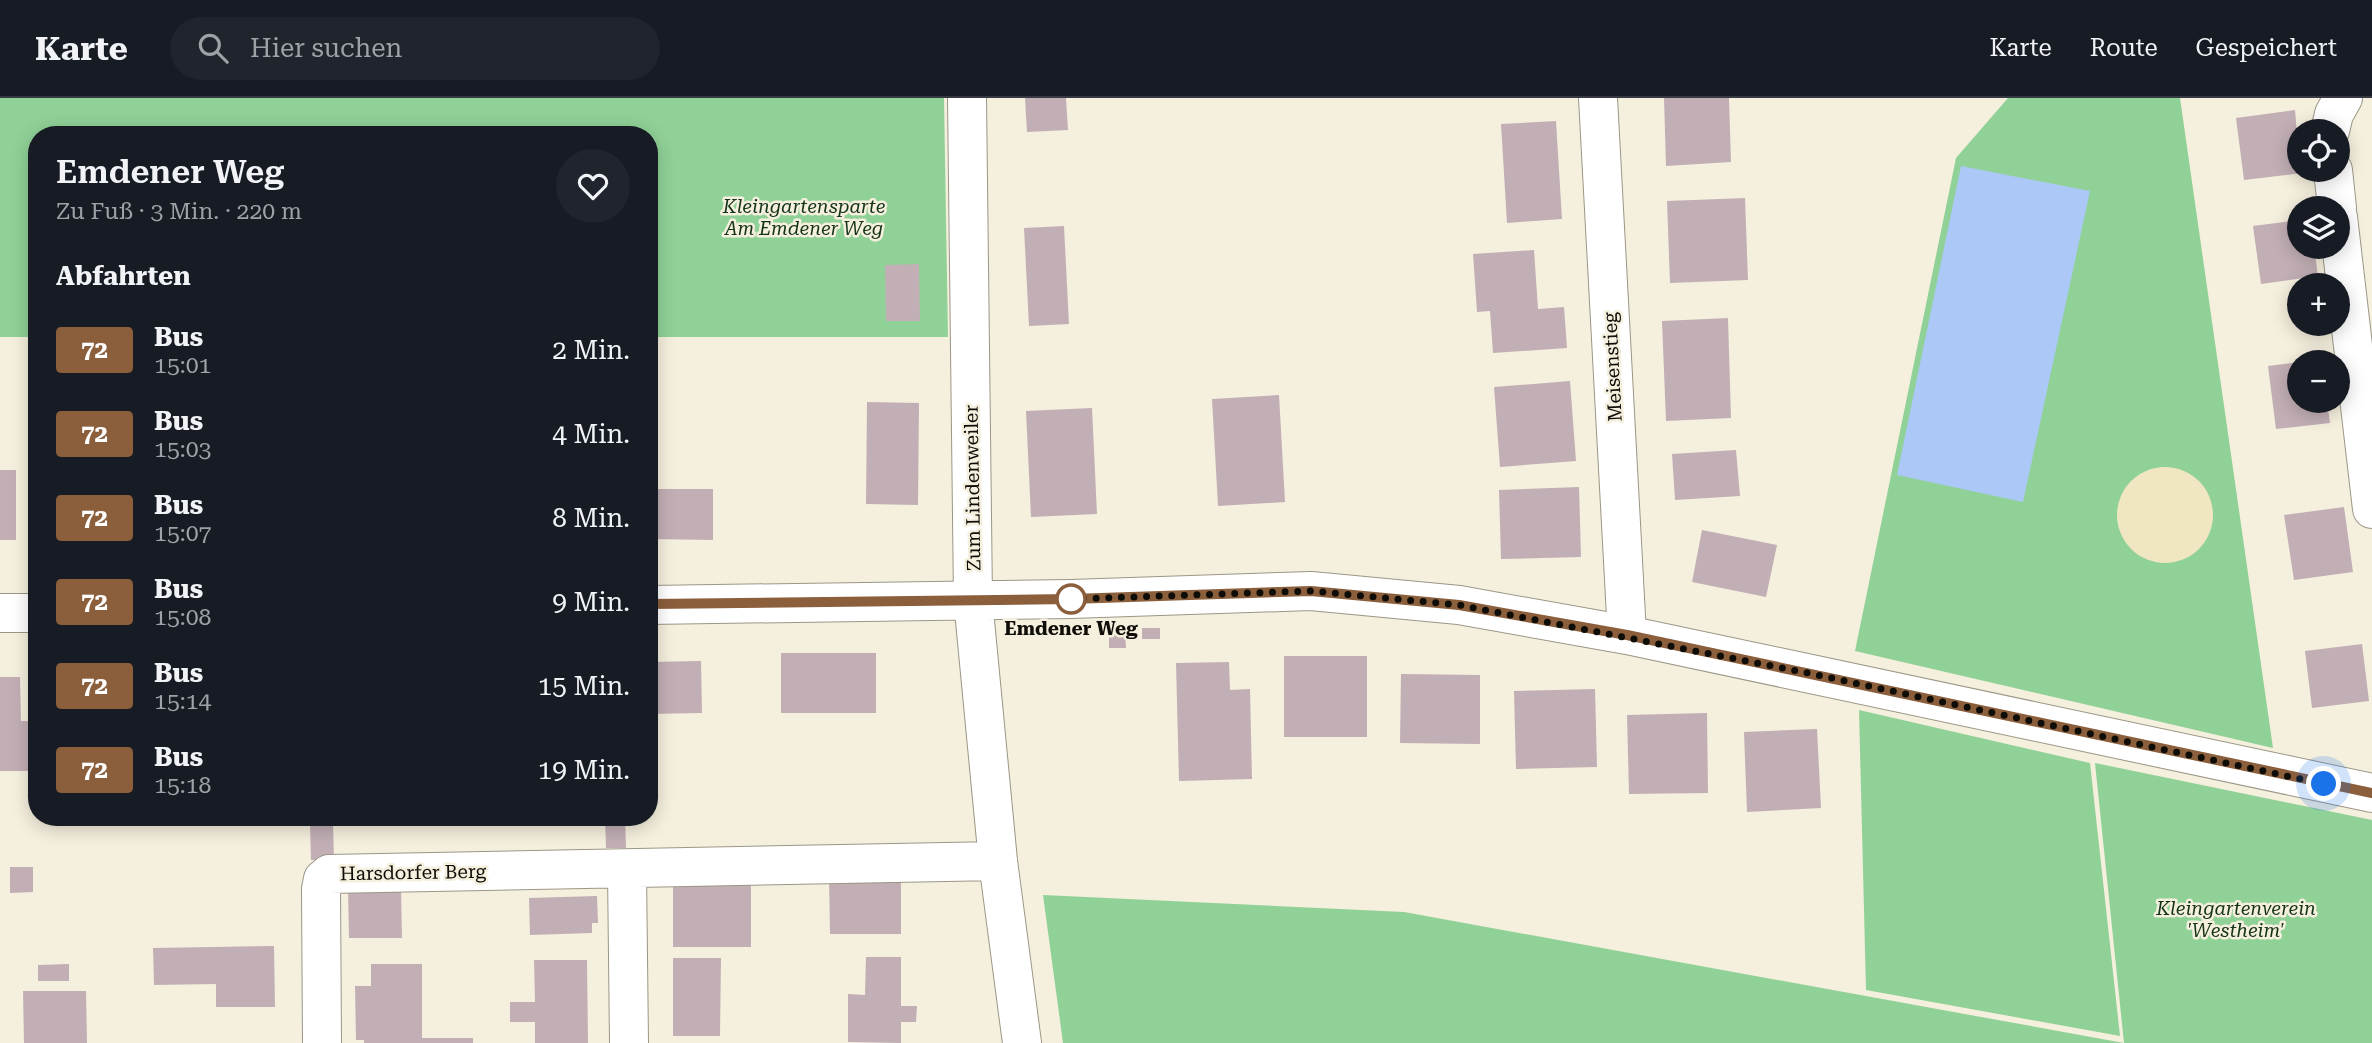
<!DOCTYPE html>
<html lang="de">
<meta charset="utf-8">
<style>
body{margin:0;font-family:"Roboto Serif",serif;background:#20242c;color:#f1f3f6;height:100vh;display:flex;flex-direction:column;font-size:26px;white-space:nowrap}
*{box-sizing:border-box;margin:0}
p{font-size:23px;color:#9ea1a6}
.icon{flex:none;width:38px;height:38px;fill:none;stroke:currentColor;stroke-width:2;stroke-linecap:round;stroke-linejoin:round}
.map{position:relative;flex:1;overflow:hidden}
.panel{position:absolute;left:28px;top:28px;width:630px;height:700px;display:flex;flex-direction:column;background:#171b24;border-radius:28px;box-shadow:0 4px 18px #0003}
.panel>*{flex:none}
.badge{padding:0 14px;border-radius:5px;font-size:24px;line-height:46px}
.fabs{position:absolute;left:2287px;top:21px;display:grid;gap:14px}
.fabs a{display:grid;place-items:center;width:63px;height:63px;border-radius:50%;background:#171b24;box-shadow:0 4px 18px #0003;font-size:35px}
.you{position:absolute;width:35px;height:35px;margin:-18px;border:5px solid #fff;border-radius:50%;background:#1a73e8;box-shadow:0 0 0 10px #1a73e833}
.map>.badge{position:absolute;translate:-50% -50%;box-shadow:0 0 0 4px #fff}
h2{padding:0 28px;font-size:26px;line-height:63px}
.round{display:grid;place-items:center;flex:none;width:74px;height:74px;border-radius:37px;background:#20242c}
.head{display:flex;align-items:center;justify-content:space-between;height:119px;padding:0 28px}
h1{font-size:33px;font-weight:600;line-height:52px}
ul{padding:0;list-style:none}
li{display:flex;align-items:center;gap:21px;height:84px;padding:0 28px}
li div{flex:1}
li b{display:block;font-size:26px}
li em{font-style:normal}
li .badge{min-width:77px;font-weight:700;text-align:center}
header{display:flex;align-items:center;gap:42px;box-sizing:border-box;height:98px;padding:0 35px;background:#171b24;border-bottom:2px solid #363941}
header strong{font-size:33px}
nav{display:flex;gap:38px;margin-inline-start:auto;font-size:24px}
.search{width:490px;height:63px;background:#20242c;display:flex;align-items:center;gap:18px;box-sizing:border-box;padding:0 24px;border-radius:38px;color:#9ea1a6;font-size:26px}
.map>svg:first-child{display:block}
.green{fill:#90d197}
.sand{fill:#f0e6c1}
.water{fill:#abc8f6}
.building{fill:#c2afb5}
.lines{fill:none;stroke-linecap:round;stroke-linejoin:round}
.minor-casing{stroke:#9b9686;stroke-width:40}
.minor{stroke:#fff;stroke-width:38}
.line-casing{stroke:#fff;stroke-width:16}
.line{stroke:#8b5e3c;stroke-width:10}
.walk{stroke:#0f0d08;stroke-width:7;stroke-dasharray:0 12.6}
.stop-dot{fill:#fff;stroke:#8b5e3c;stroke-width:3.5}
.labels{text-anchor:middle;stroke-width:5;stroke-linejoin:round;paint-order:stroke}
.park-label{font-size:19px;font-style:italic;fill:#143419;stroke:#f5efde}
.street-label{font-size:19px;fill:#0f0d08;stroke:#f5efde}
.stop-label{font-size:19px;font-weight:bold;fill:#0f0d08;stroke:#f5efde}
</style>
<header>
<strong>Karte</strong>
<div class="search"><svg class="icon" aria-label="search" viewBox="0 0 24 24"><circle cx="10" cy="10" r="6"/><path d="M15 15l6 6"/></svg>Hier suchen</div>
<nav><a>Karte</a><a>Route</a><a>Gespeichert</a></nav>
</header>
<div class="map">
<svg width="2372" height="945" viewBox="0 0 2372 945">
<rect width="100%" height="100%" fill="#f5efde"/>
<path class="green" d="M 0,0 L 944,0 L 948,239 L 649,239 L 649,37 L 37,37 L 37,239 L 0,239 Z
M 2008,0 L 2180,0 L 2273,650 L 1855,553 L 1956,60 Z
M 1859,612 L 2090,665 L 2120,938 L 1866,892 Z
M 2095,665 L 2372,722 L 2372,945 L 1063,945 L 1043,797 L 1404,814 L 2124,945 Z"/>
<path class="sand" d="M2117 417a48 48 0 1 1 96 0a48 48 0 1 1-96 0Z"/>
<path class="water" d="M 1961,68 L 2090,93 L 2023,404 L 1897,377 Z"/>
<path class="building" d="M 1025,0 L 1066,0 L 1068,32 L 1027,34 Z
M 1664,0 L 1729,0 L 1731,64 L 1666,68 Z
M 2295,12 L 2300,72 L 2303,75 L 2244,82 L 2236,20 Z
M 1556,23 L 1562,121 L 1507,125 L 1501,26 Z
M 1745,100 L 1748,182 L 1670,185 L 1667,103 Z
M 2300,122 L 2300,149 L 2314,149 L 2318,178 L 2261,186 L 2253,128 Z
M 1064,128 L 1069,226 L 1029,228 L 1024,130 Z
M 1534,152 L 1538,211 L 1564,209 L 1567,250 L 1493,255 L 1490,213 L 1477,214 L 1473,156 Z
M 919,166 L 920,223 L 886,223 L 885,167 Z
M 1728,220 L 1731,320 L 1666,323 L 1662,223 Z
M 2300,264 L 2300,303 L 2327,303 L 2330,325 L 2276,331 L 2268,268 Z
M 1570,283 L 1576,363 L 1500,369 L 1494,289 Z
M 1279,297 L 1285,404 L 1218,408 L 1212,301 Z
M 867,304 L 919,305 L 918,407 L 866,406 Z
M 1092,310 L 1097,416 L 1031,419 L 1026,313 Z
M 1736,352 L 1740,398 L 1675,402 L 1672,356 Z
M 0,372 L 16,372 L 16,442 L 0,442 Z
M 1579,389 L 1581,459 L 1501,461 L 1499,392 Z
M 650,391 L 713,391 L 713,442 L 650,441 Z
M 2344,409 L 2353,474 L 2294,482 L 2284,417 Z
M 1702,432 L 1777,447 L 1766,499 L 1692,484 Z
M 1109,530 L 1125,530 L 1126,550 L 1109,550 Z
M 1142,530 L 1160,530 L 1160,541 L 1142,541 Z
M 2362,546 L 2369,603 L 2312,610 L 2305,553 Z
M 781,555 L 876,555 L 876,615 L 781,615 Z
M 1284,558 L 1367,558 L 1367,639 L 1284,639 Z
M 701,563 L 702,615 L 649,616 L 649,564 Z
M 1229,564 L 1230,592 L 1250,591 L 1252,681 L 1179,683 L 1176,565 Z
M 1401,576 L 1480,577 L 1480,646 L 1400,645 Z
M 0,579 L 20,579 L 21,623 L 37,623 L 37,673 L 0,673 Z
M 1595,591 L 1597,669 L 1516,671 L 1514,593 Z
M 1707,615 L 1708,695 L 1629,696 L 1627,617 Z
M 1817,631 L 1821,710 L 1747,714 L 1744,634 Z
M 605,719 L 625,719 L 626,750 L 606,750 Z
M 333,726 L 334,762 L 311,762 L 310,727 Z
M 10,769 L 33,769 L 33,794 L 10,795 Z
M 901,777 L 901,836 L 830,836 L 829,778 Z
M 673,786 L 751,786 L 751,849 L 673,849 Z
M 348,791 L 401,791 L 402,840 L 349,840 Z
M 597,798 L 598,825 L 592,825 L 592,835 L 530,837 L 529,800 Z
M 274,848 L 275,909 L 216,909 L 216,886 L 154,887 L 153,850 Z
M 866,859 L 901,859 L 901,908 L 917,908 L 916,924 L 901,924 L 901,945 L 848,944 L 848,896 L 865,897 Z
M 673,860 L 721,860 L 720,938 L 673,938 Z
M 534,862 L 587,862 L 588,945 L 535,945 L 535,924 L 510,924 L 510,904 L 535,904 Z
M 69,866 L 69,883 L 38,883 L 38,867 Z
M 371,866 L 422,866 L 422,940 L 473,940 L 473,945 L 364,945 L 364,942 L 356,942 L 355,888 L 371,888 Z
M 23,893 L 86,893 L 87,945 L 24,945 Z"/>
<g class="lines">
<g class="minor-casing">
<path id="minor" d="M 967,0 L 973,502 L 998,763 L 1022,945
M 1598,0 L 1627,537
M 2330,33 L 2334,16 L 2343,0
M 2333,72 L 2337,110
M 2338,119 L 2372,411
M 649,507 L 1071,501 L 1311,493 L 1459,507 L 1627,537 L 2372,695
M 0,515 L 37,515
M 627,772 L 629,945
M 322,945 L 321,791 L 323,781 L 329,776 L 998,763"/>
</g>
<use href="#minor" class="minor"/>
</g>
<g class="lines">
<g class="line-casing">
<path id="line" d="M 649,506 L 1071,501 L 1311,493 L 1459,507 L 1627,537 L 2372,695"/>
</g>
<use href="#line" class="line"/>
<path class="walk" d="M 1071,501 L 1311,493 L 1459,507 L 1808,575 L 2324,686"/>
</g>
<circle class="stop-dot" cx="1071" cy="501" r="14"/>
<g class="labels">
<g class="park-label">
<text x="804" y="115">Kleingartensparte<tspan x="804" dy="22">Am Emdener Weg</tspan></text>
<text x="2236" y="817">Kleingartenverein<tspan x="2236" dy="22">'Westheim'</tspan></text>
</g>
<g class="street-label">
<text transform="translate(1612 269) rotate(-93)" y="7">Meisenstieg</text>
<text transform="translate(972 390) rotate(-91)" y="7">Zum Lindenweiler</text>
<text transform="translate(413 774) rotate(-1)" y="7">Harsdorfer Berg</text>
</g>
<g class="stop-label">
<text x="1071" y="537">Emdener Weg</text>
</g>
</g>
</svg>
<div class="fabs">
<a><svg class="icon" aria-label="locate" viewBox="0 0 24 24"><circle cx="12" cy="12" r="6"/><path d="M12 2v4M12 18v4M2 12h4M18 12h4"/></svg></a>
<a><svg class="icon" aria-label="layers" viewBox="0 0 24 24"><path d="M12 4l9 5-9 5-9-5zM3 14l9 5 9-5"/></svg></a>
<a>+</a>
<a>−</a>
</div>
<div class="you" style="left:2324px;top:686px"></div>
<section class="panel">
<div class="head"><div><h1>Emdener Weg</h1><p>Zu Fuß · 3 Min. · 220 m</p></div><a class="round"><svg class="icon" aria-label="heart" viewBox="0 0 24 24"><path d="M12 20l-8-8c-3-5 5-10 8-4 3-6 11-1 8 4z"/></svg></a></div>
<h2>Abfahrten</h2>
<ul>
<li><span class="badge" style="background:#8b5e3c;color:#fff">72</span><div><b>Bus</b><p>15:01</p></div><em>2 Min.</em></li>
<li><span class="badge" style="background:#8b5e3c;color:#fff">72</span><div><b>Bus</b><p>15:03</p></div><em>4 Min.</em></li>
<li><span class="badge" style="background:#8b5e3c;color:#fff">72</span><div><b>Bus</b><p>15:07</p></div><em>8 Min.</em></li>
<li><span class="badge" style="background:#8b5e3c;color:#fff">72</span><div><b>Bus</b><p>15:08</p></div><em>9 Min.</em></li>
<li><span class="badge" style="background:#8b5e3c;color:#fff">72</span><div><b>Bus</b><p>15:14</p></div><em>15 Min.</em></li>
<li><span class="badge" style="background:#8b5e3c;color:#fff">72</span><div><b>Bus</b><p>15:18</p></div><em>19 Min.</em></li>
</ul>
</section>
</div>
